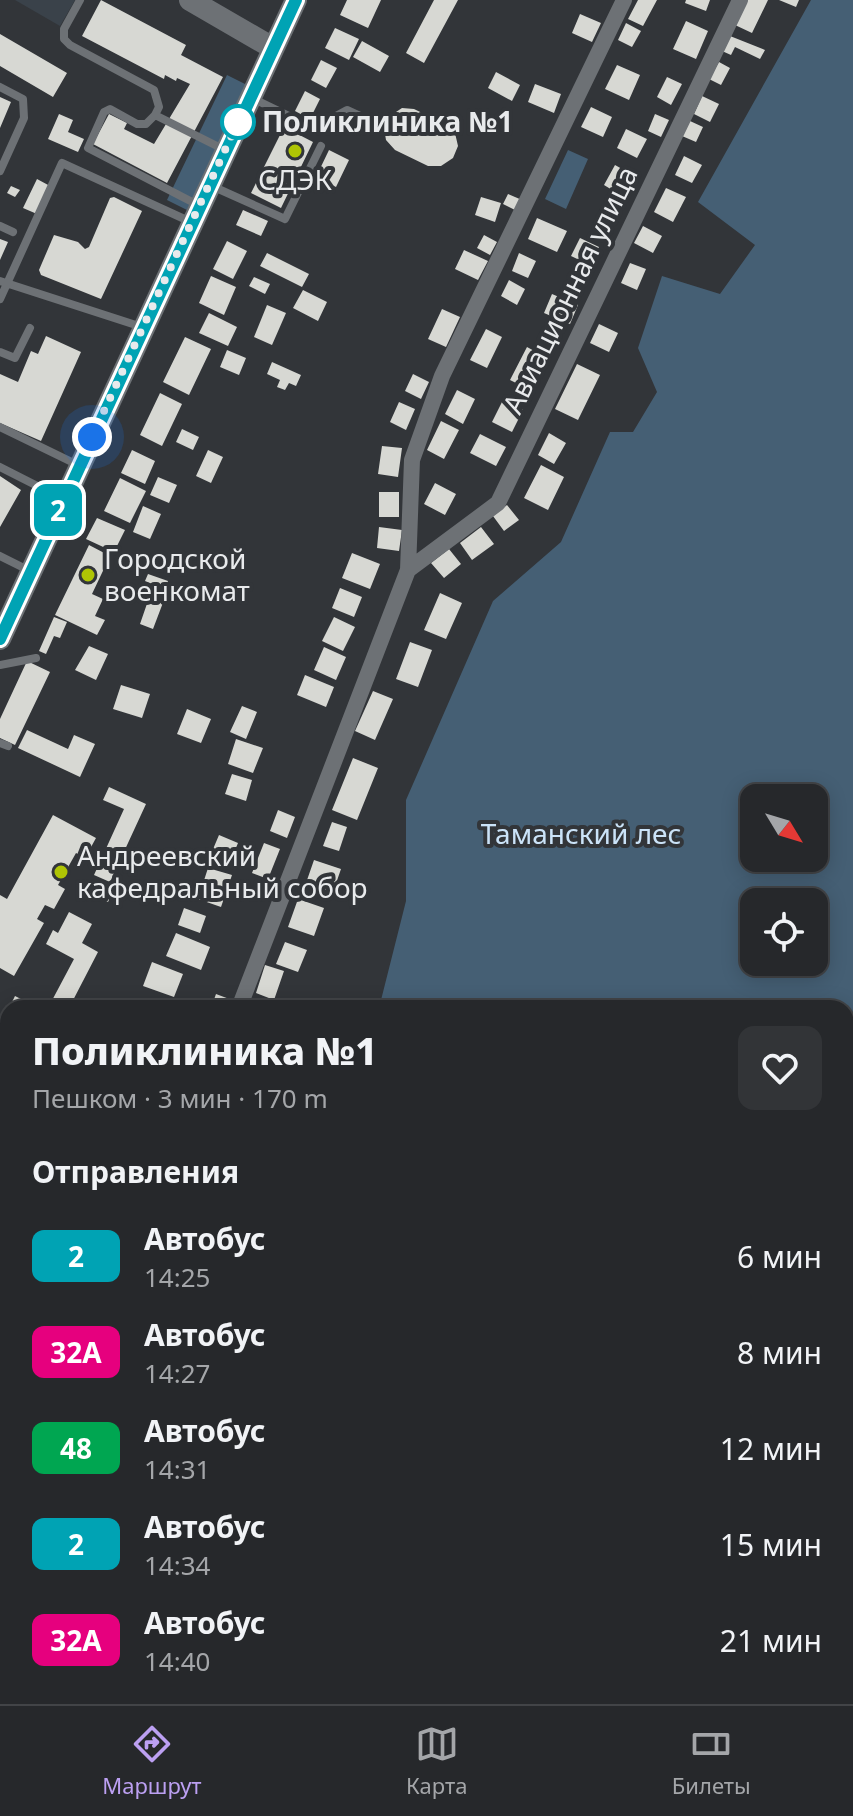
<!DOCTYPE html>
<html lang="ru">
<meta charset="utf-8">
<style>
body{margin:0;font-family:"Noto Sans",sans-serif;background:#323437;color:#f1f3f6;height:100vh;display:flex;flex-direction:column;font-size:30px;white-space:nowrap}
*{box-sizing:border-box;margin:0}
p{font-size:26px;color:#a4a6a9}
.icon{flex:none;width:44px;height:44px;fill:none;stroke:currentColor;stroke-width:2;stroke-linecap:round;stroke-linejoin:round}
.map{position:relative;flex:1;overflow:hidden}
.sheet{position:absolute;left:0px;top:1000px;width:854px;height:704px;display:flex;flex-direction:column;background:#26282b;border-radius:24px 24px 0 0;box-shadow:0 4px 20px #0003,0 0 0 2px #424447}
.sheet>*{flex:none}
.badge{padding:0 16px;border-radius:12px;font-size:28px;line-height:52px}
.needle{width:52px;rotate:128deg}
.tools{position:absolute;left:740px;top:784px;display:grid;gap:16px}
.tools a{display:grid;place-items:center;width:88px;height:88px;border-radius:16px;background:#26282b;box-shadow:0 4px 20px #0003,0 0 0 2px #424447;font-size:40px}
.you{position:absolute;width:40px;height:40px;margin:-20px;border:6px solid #fff;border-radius:50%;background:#1a73e8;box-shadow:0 0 0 12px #1a73e833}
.map>.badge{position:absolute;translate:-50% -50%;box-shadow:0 0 0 4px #fff}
h2{padding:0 32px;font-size:30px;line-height:72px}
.round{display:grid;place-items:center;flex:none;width:84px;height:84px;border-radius:16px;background:#323437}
.summary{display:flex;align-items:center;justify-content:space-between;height:136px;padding:0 32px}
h1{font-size:38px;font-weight:800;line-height:60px}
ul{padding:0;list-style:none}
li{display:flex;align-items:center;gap:24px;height:96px;padding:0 32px}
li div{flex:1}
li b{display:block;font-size:30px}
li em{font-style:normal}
li .badge{min-width:88px;font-weight:700;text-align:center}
.tab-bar{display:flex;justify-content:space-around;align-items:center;height:112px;border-top:2px solid #424447;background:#26282b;font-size:22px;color:#a4a6a9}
.tab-bar a{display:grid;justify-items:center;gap:4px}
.tab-bar .selected{color:#bca0f2}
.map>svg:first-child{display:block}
.built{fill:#3a424a}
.green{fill:#455f74;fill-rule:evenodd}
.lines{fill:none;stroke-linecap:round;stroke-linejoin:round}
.stream{stroke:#002743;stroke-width:4}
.building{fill:#d7d8d3}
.lane{stroke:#6d7175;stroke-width:8}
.street{stroke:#6d7175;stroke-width:16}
.secondary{stroke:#6d7175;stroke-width:22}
.line-casing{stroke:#fff;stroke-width:18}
.line{stroke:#00a3b4;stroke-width:12}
.walk{stroke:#e8eaec;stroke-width:8;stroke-dasharray:0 14.4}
.stop-dot{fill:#fff;stroke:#00a3b4;stroke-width:4}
.poi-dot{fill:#afc504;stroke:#323539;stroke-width:3}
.labels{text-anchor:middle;stroke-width:8;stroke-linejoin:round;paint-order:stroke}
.stop-label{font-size:28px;font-weight:bold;fill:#e8eaec;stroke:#323539;text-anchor:start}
.poi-label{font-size:28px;fill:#e8eaec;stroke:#323539;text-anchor:start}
.street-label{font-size:28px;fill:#e8eaec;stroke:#323539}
.park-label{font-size:28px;fill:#cbe3f8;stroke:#323539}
</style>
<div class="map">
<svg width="853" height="1704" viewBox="0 0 853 1704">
<rect width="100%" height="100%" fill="#323539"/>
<path class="built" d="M 15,0 L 75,0 L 60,26 Z"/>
<path class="green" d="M 811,0 L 853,0 L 853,1336 L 846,1333 L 846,1008 L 379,1008 L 406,901 L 406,800 L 493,601 L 561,542 L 610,432 L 633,432 L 657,392 L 638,348 L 662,276 L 720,294 L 755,245 L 698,202 ZM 754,798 L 814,798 L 814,858 L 754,858 ZM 754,902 L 814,902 L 814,962 L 754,962 Z
M 227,75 L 249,86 L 187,210 L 167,200 Z
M 568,150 L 588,159 L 566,209 L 545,199 Z
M 605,1696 L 752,1696 L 752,1704 L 614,1704 Z"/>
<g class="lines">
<path class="stream" d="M 689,1696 L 692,1704"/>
</g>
<path class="building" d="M 101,0 L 186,45 L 181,55 L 223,77 L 167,183 L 93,144 L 109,114 L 127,123 L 124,129 L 154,144 L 190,84 L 177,78 L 176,81 L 165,75 L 164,79 L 82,36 Z
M 347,0 L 381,0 L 368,28 L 340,15 Z
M 434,0 L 458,0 L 424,63 L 406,53 Z
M 638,0 L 657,0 L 643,26 L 628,19 Z
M 686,0 L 710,0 L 706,11 L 685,3 Z
M 748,0 L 768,0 L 752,33 L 735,25 Z
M 779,0 L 799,0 L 796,7 Z
M 580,14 L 601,23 L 592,42 L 572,33 Z
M 686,21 L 708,31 L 696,59 L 673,49 Z
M 626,23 L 641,31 L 632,47 L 618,40 Z
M 335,28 L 359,39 L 349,60 L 325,48 Z
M 0,34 L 67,73 L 53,97 L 0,66 Z
M 730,36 L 765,50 L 760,59 L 735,47 L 731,55 L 722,51 Z
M 362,41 L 389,56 L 380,72 L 353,57 Z
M 321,60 L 337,68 L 326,88 L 311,80 Z
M 719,62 L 730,68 L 721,85 L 709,79 Z
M 617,65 L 640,75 L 629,100 L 605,89 Z
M 496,72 L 520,85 L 512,101 L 488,88 Z
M 667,77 L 682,84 L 671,105 L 657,97 Z
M 535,84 L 561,94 L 554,113 L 528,102 Z
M 305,91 L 320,99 L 310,119 L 295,111 Z
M 702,96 L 719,104 L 710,122 L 694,114 Z
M 0,97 L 11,102 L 0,128 Z
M 591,107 L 612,117 L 603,137 L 581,127 Z
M 402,108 L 414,109 L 447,125 L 455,133 L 458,146 L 453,158 L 441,166 L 428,166 L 395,150 L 386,140 L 384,128 L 390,116 Z
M 59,114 L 73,120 L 68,132 L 84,139 L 78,152 L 48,139 Z
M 655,114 L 669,120 L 661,137 L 648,131 Z
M 690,121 L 703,127 L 696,142 L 682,136 Z
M 284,127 L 313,142 L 281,208 L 251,193 Z
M 626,129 L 647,139 L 637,158 L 617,148 Z
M 329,150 L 349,160 L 336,187 L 316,177 Z
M 684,156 L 702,165 L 692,183 L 675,175 Z
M 615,165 L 638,178 L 627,199 L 604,185 Z
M 37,179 L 50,186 L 37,214 L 23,208 Z
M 11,186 L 20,190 L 15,197 L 7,193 Z
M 666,188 L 686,197 L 673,222 L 654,212 Z
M 508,194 L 522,200 L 517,211 L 503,204 Z
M 114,197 L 142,211 L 101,299 L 41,275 L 39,270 L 54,235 L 78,242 L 85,249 L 89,247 L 110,198 Z
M 481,197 L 501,203 L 495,222 L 475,215 Z
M 243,210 L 268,221 L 261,236 L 236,225 Z
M 537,218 L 567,231 L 557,252 L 528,239 Z
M 643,226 L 662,236 L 653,253 L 634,243 Z
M 484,235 L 497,242 L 490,255 L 477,248 Z
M 580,238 L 599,247 L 590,265 L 571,256 Z
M 0,239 L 8,242 L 0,260 Z
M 227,241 L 247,251 L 233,279 L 213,269 Z
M 464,250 L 488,261 L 478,280 L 455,269 Z
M 267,253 L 309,274 L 302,287 L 260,266 Z
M 519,253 L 536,261 L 528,278 L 512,271 Z
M 630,263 L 646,269 L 637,290 L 621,283 Z
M 211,276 L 236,287 L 224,315 L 199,303 Z
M 254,277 L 270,284 L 265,294 L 249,286 Z
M 509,280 L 525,289 L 517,305 L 501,296 Z
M 303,290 L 327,302 L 318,321 L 293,308 Z
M 552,294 L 578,305 L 570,324 L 544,313 Z
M 267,305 L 286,313 L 272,345 L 254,337 Z
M 442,309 L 460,317 L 446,347 L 428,339 Z
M 209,313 L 237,327 L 228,346 L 199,333 Z
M 599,324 L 618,333 L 609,352 L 590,343 Z
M 486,329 L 502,337 L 487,368 L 470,360 Z
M 46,336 L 81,352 L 41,441 L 0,423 L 0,374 L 18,382 L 31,351 L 38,354 Z
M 185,337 L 211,349 L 189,395 L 163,382 Z
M 527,347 L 549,359 L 532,391 L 510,380 Z
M 227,350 L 246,358 L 239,375 L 220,367 Z
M 272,362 L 301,375 L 296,386 L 289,383 L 285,390 L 277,387 L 280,380 L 267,374 Z
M 577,364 L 600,375 L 578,420 L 555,409 Z
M 413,374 L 429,382 L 421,399 L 405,391 Z
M 457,390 L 475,399 L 463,424 L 445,414 Z
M 160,393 L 182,404 L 162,446 L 140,435 Z
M 503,400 L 523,410 L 512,432 L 492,422 Z
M 399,402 L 415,409 L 406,430 L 390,422 Z
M 441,421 L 459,430 L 444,459 L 427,450 Z
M 182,429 L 199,437 L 193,450 L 176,442 Z
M 549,433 L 566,443 L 554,464 L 538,455 Z
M 480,434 L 506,447 L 496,466 L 470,453 Z
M 382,446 L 402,448 L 398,477 L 378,474 Z
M 132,450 L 155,461 L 145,484 L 121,473 Z
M 208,450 L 223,457 L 211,483 L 196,476 Z
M 541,465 L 564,477 L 548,510 L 524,498 Z
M 0,476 L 21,490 L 0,527 Z
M 158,477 L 177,485 L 169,503 L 150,495 Z
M 120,478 L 146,491 L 130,523 L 104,511 Z
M 435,483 L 456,494 L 445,515 L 424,504 Z
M 379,492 L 399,492 L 399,517 L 379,517 Z
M 507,505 L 519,520 L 504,531 L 493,516 Z
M 143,506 L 161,514 L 150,539 L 133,532 Z
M 97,518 L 125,530 L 114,552 L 86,539 Z
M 379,527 L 402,530 L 399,551 L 377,548 Z
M 481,527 L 494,544 L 472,560 L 460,543 Z
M 89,545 L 110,556 L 92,594 L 103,599 L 95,616 L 105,620 L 97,635 L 55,615 Z
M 449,549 L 461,564 L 444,578 L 431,563 Z
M 352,553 L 380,564 L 370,589 L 342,578 Z
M 148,574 L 168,581 L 165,589 L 145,581 Z
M 340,588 L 362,597 L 354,617 L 332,608 Z
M 440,593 L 462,603 L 446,639 L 424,630 Z
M 150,595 L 164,600 L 153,629 L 140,624 Z
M 54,617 L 67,622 L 60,638 L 54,636 L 46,654 L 39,651 Z
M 334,617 L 355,627 L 343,651 L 322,641 Z
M 410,642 L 432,650 L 418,687 L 396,679 Z
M 89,646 L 108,654 L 96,680 L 75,670 Z
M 324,647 L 346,657 L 336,680 L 314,670 Z
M 27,661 L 50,672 L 15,745 L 0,738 L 0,719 Z
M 305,675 L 334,687 L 326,707 L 297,695 Z
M 121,685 L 150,694 L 142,718 L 113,709 Z
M 373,691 L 393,699 L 375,740 L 355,731 Z
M 242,706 L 257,712 L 246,739 L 230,732 Z
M 187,709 L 211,719 L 201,743 L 177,734 Z
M 27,730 L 68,749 L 74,735 L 95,744 L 80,777 L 18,748 Z
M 236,739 L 263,748 L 253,773 L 228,764 Z
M 353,758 L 378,768 L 357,820 L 332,810 Z
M 232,774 L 252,780 L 246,801 L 225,794 Z
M 109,787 L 146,804 L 110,882 L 94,875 L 124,809 L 103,800 Z
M 278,810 L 295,817 L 287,838 L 270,831 Z
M 53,815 L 96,838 L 85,858 L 76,853 L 58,885 L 65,889 L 54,909 L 45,905 L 37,919 L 44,923 L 14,976 L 0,968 L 0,895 L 7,899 Z
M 332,822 L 347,827 L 339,851 L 323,846 Z
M 219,835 L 238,843 L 227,869 L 208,861 Z
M 264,843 L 280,849 L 268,879 L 252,873 Z
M 314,860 L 341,869 L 333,892 L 306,883 Z
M 208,868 L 232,875 L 221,907 L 198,899 Z
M 97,880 L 115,887 L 108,902 L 91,894 Z
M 298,899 L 324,908 L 314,936 L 288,927 Z
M 184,908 L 206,916 L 200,933 L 178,925 Z
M 69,912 L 92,924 L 82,943 L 98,952 L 69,1008 L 48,1008 L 74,959 L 46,944 L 53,930 L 58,933 Z
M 176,933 L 210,947 L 201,970 L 166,956 Z
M 285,942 L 307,950 L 298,972 L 276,964 Z
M 152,962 L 183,974 L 174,997 L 143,986 Z
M 265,965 L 284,971 L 274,1000 L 256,993 Z
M 216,994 L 232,1000 L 229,1008 L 211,1008 Z
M 15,996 L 39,1008 L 9,1008 Z
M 145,1002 L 163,1007 L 163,1008 L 143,1008 Z
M 0,1249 L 8,1249 L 8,1281 L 0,1281 Z
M 8,1330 L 8,1346 L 0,1337 Z
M 0,1400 L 8,1404 L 0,1426 Z
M 846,1417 L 853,1418 L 853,1436 L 846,1435 Z
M 846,1479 L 853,1479 L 851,1503 L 846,1502 Z
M 846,1636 L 853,1638 L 853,1658 L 846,1656 Z
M 846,1665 L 853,1668 L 849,1680 L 846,1679 Z
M 279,1696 L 320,1696 L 323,1704 L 279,1704 Z
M 433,1696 L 477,1696 L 474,1704 L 444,1704 L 446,1701 Z
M 4,1698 L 25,1700 L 25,1704 L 4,1704 Z"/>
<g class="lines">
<path class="lane" d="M 80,0 L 64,29 L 64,39 L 70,45 L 154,90 L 159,107 L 155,115 L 223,149
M 0,87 L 23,99 L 24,118 L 0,171
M 254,99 L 314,128 L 347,110 L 373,122
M 155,115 L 146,124 L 137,124 L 110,109 L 104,112 L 88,148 L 198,205
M 214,187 L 285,219 L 321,146
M 0,226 L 13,232
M 0,281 L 142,327
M 0,299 L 62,163 L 191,222
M 0,352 L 15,358 L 30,328
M 0,427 L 78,465
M 0,467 L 63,499
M 0,556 L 30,571
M 0,665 L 36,658
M 0,743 L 8,746"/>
<path class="street" d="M 408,570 L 498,503 L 740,0
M 239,1008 L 408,570 L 412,460 L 442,376 L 624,0
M 486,1704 L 489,1696
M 634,1704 L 640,1696"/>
<path class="secondary" d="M 190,0 L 273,48
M 0,639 L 296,0
M 0,1455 L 8,1447
M 846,1471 L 853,1472"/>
</g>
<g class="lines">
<g class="line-casing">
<path id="line" d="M 0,639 L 296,0"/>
</g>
<use href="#line" class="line"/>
<path class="walk" d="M 92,437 L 238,122"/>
</g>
<circle class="stop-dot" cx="238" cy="122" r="16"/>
<g class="poi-dot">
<circle cx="295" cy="151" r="8"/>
<circle cx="88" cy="575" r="8"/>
<circle cx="61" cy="872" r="8"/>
</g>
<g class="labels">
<g class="stop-label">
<text x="262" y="132">Поликлиника №1</text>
</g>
<g class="poi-label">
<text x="295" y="190" text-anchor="middle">СДЭК</text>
<text x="104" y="569">Городской<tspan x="104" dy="32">военкомат</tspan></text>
<text x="77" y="866">Андреевский<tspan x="77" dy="32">кафедральный собор</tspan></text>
</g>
<g class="street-label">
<text transform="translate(570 290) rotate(-64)" y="10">Авиационная улица</text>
</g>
<g class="park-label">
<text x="581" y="844">Таманский лес</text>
</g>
</g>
</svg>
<div class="tools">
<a><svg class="needle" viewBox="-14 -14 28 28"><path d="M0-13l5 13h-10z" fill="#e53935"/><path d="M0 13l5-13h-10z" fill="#a4a6a9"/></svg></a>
<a><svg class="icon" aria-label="locate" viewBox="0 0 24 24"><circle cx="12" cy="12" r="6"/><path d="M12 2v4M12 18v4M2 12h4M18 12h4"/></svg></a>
</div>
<div class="you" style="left:92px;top:437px"></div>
<b class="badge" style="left:58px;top:510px;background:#00a3b4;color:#fff">2</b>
<section class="sheet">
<div class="summary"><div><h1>Поликлиника №1</h1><p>Пешком · 3 мин · 170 m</p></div><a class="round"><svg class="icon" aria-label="heart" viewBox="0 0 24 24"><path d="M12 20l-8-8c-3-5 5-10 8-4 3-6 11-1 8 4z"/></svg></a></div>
<h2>Отправления</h2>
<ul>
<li><span class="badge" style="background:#00a3b4;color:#fff">2</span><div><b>Автобус</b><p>14:25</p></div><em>6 мин</em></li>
<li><span class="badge" style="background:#e6007e;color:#fff">32A</span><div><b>Автобус</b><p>14:27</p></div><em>8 мин</em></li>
<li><span class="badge" style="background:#00a651;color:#fff">48</span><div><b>Автобус</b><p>14:31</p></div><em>12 мин</em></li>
<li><span class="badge" style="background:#00a3b4;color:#fff">2</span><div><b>Автобус</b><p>14:34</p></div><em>15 мин</em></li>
<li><span class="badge" style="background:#e6007e;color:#fff">32A</span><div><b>Автобус</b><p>14:40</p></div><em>21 мин</em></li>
</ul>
</section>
</div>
<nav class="tab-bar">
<a class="selected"><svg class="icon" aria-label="directions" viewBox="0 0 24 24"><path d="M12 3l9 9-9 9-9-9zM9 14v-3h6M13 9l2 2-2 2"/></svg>Маршрут</a>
<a><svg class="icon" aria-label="map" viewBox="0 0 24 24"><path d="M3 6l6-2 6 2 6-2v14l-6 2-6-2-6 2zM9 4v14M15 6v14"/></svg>Карта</a>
<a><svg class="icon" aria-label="tickets" viewBox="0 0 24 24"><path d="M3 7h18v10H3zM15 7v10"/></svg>Билеты</a>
</nav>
